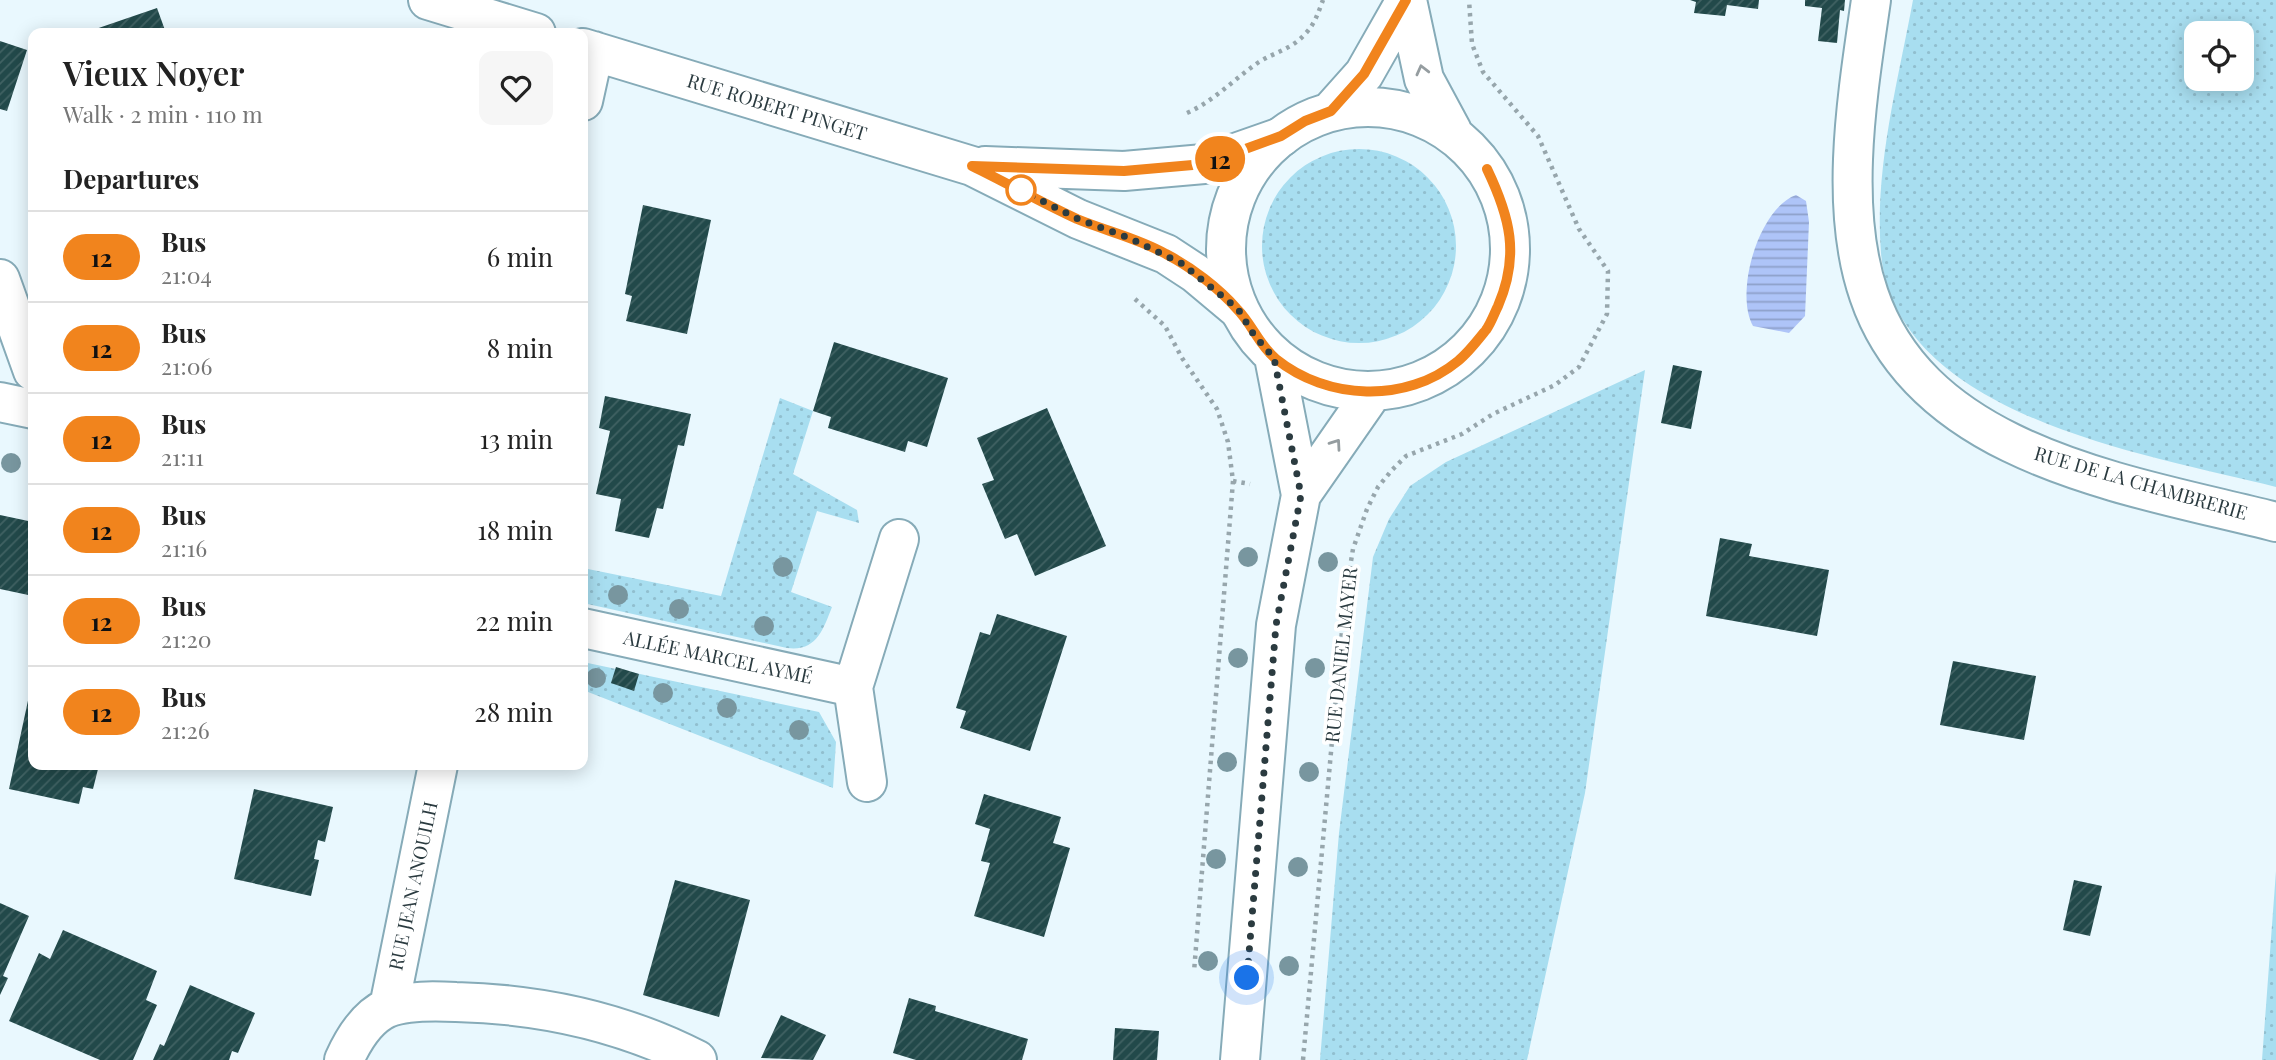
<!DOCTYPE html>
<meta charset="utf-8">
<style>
body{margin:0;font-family:"Playfair Display",serif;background:#f6f6f6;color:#222;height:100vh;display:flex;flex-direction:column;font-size:26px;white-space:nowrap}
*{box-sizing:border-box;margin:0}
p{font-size:23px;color:#767676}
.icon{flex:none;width:38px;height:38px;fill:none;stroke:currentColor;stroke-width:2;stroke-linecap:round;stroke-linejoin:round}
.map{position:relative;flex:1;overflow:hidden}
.details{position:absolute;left:28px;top:28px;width:560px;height:742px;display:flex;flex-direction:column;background:#fff;border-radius:14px;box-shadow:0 4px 18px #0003}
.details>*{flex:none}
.badge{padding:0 14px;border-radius:23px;font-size:24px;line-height:46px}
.fabs{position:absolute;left:2184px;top:21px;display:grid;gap:14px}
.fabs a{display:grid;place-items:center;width:70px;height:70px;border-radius:14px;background:#fff;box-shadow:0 4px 18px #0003;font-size:35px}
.you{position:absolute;width:35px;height:35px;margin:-18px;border:5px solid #fff;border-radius:50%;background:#1a73e8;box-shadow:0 0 0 10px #1a73e833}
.map>.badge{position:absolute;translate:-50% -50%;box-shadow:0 0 0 4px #fff}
h2{padding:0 35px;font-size:26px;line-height:63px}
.round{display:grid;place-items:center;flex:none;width:74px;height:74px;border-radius:14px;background:#f6f6f6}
.overview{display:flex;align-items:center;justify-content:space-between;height:119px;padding:0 35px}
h1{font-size:33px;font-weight:600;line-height:52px}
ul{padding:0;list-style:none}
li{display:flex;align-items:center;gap:21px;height:91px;padding:0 35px;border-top:2px solid #e0e0e0}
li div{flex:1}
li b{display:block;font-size:26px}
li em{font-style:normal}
li .badge{min-width:77px;font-weight:700;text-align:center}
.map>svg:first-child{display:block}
.green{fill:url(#green-dots);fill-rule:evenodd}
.water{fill:url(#water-rules)}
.building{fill:url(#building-hatch)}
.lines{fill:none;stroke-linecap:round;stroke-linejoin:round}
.minor-casing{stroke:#86abb8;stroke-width:42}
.secondary-casing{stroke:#86abb8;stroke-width:42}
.path{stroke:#97a6ac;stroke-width:4.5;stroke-dasharray:3.5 5;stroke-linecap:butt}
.minor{stroke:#fff;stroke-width:38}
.secondary{stroke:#fff;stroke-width:38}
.tree{fill:#78969f}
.oneway{stroke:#959da0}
.line-casing{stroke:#fff;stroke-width:16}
.line{stroke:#f1841d;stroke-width:10}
.walk{stroke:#2b3b40;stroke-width:7;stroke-dasharray:0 12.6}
.stop-dot{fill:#fff;stroke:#f1841d;stroke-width:3.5}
.labels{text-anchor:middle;stroke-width:7;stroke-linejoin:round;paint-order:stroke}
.street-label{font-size:19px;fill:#2b3b40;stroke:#fff}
</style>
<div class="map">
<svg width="2276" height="1060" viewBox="0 0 2276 1060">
<defs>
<pattern id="green-dots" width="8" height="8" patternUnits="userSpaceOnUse" patternTransform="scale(1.75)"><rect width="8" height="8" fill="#a8def0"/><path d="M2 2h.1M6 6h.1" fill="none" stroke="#91bfcf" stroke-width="1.8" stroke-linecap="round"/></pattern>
<pattern id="water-rules" width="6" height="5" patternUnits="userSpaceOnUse" patternTransform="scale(1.75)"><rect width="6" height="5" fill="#aec4f8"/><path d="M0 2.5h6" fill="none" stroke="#8ea0ca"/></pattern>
<pattern id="building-hatch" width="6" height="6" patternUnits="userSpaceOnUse" patternTransform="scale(1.75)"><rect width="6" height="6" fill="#22494a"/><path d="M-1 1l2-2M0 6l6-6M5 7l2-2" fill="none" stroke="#416263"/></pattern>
</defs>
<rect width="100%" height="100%" fill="#e9f8fe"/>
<path class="green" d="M 1913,0 L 2276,0 L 2276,487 C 2150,455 1895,417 1881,253 C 1874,168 1898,82 1913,0 ZM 2196,33 L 2242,33 L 2242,79 L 2196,79 Z
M1262 246a97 97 0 1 1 194 0a97 97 0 1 1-194 0Z
M 1645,370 L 1585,793 L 1527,1060 L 1320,1060 L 1339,833 L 1373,557 L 1389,519 L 1410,486 L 1446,462 Z
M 780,398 L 813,411 L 793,474 L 857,510 L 859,523 L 817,511 L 791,592 L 832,607 C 823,630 816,652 787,648 L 583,603 L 583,568 L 721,596 Z
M 583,662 L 819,712 L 836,742 L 833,788 L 583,690 Z
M 2276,871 L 2276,1060 L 2262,1060 Z"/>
<path class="water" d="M 1796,195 L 1806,201 L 1809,222 L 1805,316 L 1789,333 L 1753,326 C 1734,292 1759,208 1796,195 Z"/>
<path class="building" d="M 1690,0 L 1759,0 L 1758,9 L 1727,5 L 1725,16 L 1694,13 L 1696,2 Z
M 1805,0 L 1845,0 L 1844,11 L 1840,10 L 1837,43 L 1818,41 L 1822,8 L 1805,6 Z
M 157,8 L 166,33 L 84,33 Z
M 0,41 L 27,50 L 7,111 L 0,109 Z
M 643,205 L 711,220 L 687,334 L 626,321 L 632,296 L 625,294 Z
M 834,342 L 948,378 L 927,447 L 908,441 L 905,452 L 828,428 L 831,417 L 813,411 Z
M 1673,365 L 1702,371 L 1691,429 L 1661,423 Z
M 605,396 L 691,414 L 684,446 L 678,445 L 663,509 L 657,508 L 649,538 L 615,531 L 621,499 L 596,494 L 610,431 L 599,428 Z
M 1047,408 L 1106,546 L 1035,576 L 1017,534 L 1005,539 L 982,484 L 994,480 L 977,438 Z
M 0,515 L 33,522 L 33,596 L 0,589 Z
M 1720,538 L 1752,544 L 1749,556 L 1829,570 L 1817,636 L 1706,616 Z
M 997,614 L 1067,636 L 1030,751 L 960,728 L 966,711 L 956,708 L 980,632 L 990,635 Z
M 1953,661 L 2036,676 L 2024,740 L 1940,725 Z
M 616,667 L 639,674 L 634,691 L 611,683 Z
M 32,682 L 33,765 L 99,765 L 93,789 L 83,787 L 79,804 L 9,789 Z
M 254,789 L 333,807 L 325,842 L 318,840 L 314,859 L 319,860 L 311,896 L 234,879 Z
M 984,794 L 1061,817 L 1053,843 L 1070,848 L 1044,937 L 974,916 L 990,863 L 981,861 L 990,829 L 975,824 Z
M 675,880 L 750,900 L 719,1017 L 643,995 Z
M 2074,880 L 2102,886 L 2090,936 L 2063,930 Z
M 0,903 L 29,916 L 3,976 L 8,978 L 0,995 Z
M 63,930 L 157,971 L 146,1000 L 157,1005 L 133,1060 L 100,1060 L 9,1021 L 39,953 L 50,959 Z
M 190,985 L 255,1013 L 238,1053 L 232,1051 L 229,1060 L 153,1060 L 160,1044 L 164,1046 Z
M 909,998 L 936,1006 L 935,1011 L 1028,1039 L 1022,1060 L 916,1060 L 893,1053 Z
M 781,1015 L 826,1035 L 813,1060 L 761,1058 Z
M 1115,1028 L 1159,1031 L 1157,1060 L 1113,1060 Z"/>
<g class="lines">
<g class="minor-casing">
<path id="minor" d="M 428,0 L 536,33
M 1871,0 C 1858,91 1838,206 1869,295 C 1924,457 2131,485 2276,522
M 583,48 L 972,166 L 1078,219 L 1166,254 L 1195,273 L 1238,309
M 583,101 L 594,51
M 985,166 L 1124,171 L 1204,164 L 1281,137
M 0,279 L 33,371
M 0,402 L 33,409
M 583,628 L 853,687
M 867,782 L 853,687 L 899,539
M 389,1007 L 438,765
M 344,1060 C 353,1040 367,1017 387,1008 C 407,1000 435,1001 456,1002 C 541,1004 621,1021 697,1060"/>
</g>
<g class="secondary-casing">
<path id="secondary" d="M 1407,0 L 1424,79 L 1452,131
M1226 249a142 142 0 1 1 284 0a142 142 0 1 1-284 0Z
M 1331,111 L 1364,74 L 1406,0
M 1301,495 L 1372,393
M 1240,1060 L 1276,625 L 1301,495 L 1274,357"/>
</g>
<path class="path" d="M 1187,113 C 1214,101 1234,79 1259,62 C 1275,52 1292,49 1305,34 C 1315,24 1318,13 1323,0
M 1135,299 L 1165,326 L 1182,358 L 1217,409 L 1228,442 L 1233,481 L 1194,972
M 1233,481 L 1250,484
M 1303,1060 L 1345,598 L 1353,549 L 1367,509 L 1378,487 L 1392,470 L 1406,456 L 1462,434 L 1493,414 L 1555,385 L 1579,367 L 1607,314 L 1608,271 L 1579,229 L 1538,136 L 1483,72 L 1472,44 L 1469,0"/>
<use href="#minor" class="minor"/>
<use href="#secondary" class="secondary"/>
</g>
<g class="tree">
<circle cx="11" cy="463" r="10"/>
<circle cx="1248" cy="557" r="10"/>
<circle cx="1328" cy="562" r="10"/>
<circle cx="783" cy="567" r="10"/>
<circle cx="618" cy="595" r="10"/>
<circle cx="679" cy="609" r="10"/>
<circle cx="764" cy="626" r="10"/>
<circle cx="1238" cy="658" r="10"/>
<circle cx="1315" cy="668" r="10"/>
<circle cx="596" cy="678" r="10"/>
<circle cx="663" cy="693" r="10"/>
<circle cx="727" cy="708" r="10"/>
<circle cx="799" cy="730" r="10"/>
<circle cx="1227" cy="762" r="10"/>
<circle cx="1309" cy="772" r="10"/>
<circle cx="1216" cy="859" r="10"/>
<circle cx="1298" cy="867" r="10"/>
<circle cx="1208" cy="961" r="10"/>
<circle cx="1289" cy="966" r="10"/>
</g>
<defs><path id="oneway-chevron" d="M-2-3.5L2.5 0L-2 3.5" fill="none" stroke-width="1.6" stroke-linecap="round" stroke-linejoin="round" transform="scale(1.75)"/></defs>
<g class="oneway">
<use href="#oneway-chevron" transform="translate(1422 70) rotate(-104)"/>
<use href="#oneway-chevron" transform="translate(1336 444) rotate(-55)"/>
</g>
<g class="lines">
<g class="line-casing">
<path id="line" d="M 1406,0 L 1364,74 L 1331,111 L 1305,121 L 1281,136 L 1204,164 L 1124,171 L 972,166 C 1007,183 1042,203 1077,219 C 1106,231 1138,238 1166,254 C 1191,267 1219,288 1237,309 C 1252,324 1259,345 1276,359 C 1327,400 1406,404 1458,361 C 1468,353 1478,340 1486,330 C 1491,323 1494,314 1498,306 C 1520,255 1510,217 1487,169"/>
</g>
<use href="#line" class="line"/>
<path class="walk" d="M 1021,190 L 1078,219 L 1129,238 L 1181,263 L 1238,309 L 1254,335 L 1274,358 L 1301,495 L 1276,625 L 1247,978"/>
</g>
<circle class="stop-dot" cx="1021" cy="190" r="14"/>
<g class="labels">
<g class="street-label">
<text transform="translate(777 107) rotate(17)" y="7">RUE ROBERT PINGET</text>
<text transform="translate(2141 483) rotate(16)" y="7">RUE DE LA CHAMBRERIE</text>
<text transform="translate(1341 655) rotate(-84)" y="7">RUE DANIEL MAYER</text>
<text transform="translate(718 657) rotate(12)" y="7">ALLÉE MARCEL AYMÉ</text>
<text transform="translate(413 886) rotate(-78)" y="7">RUE JEAN ANOUILH</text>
</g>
</g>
</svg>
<div class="fabs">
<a><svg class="icon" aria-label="locate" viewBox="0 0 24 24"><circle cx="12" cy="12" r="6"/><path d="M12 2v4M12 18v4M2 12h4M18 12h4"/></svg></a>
</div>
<div class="you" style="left:1247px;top:978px"></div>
<b class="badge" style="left:1220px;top:159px;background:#f1841d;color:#111">12</b>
<section class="details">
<div class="overview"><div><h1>Vieux Noyer</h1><p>Walk · 2 min · 110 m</p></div><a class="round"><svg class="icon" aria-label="heart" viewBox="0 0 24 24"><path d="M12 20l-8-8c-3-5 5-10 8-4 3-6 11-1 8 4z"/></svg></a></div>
<h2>Departures</h2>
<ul>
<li><span class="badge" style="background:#f1841d;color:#111">12</span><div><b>Bus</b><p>21:04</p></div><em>6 min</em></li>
<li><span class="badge" style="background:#f1841d;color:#111">12</span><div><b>Bus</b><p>21:06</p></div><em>8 min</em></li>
<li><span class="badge" style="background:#f1841d;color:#111">12</span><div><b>Bus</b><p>21:11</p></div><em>13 min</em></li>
<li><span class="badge" style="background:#f1841d;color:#111">12</span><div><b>Bus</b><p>21:16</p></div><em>18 min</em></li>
<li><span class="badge" style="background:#f1841d;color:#111">12</span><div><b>Bus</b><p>21:20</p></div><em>22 min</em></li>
<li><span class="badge" style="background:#f1841d;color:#111">12</span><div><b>Bus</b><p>21:26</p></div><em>28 min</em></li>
</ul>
</section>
</div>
